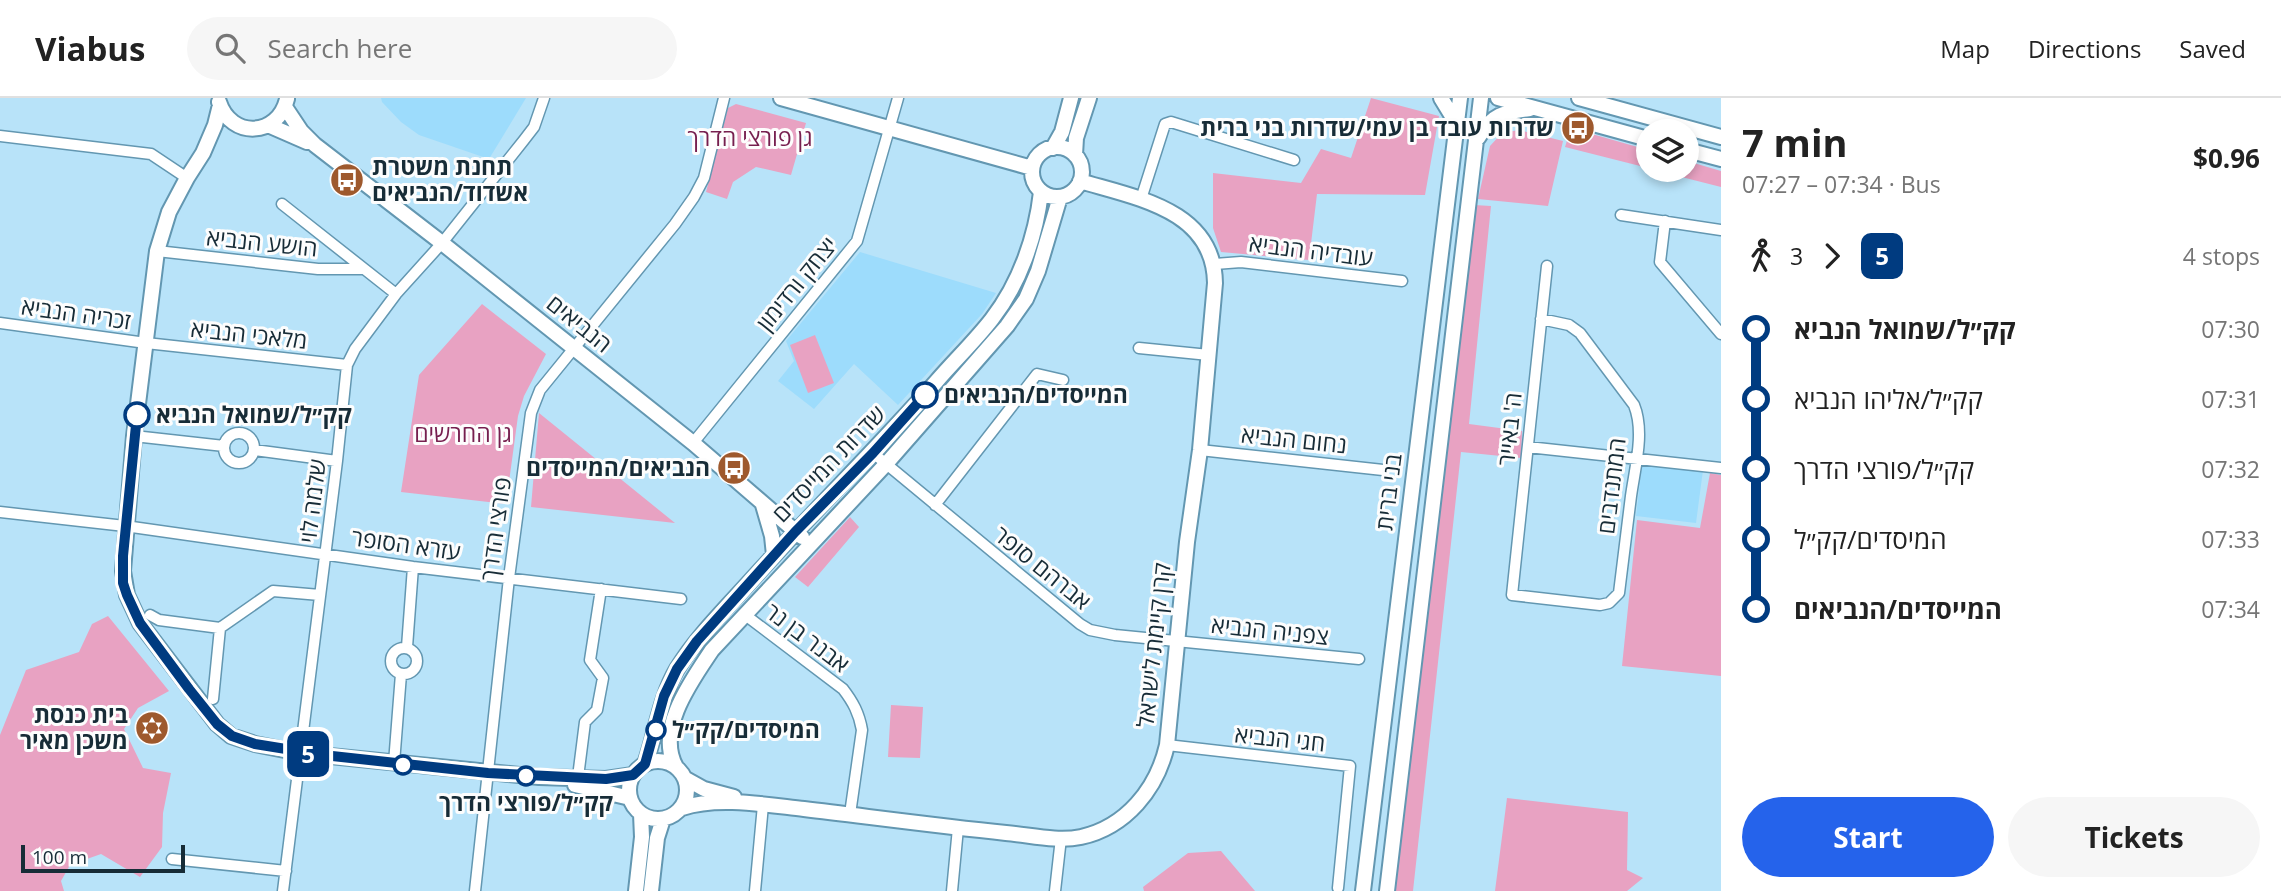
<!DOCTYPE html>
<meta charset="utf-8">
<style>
body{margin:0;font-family:"Open Sans","Noto Sans Hebrew",sans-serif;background:#f6f6f6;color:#222;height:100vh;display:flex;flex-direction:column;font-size:26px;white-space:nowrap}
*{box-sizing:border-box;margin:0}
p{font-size:23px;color:#767676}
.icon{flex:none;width:38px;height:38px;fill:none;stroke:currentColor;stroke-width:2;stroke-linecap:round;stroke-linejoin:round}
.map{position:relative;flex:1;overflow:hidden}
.sheet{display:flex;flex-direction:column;background:#fff;width:560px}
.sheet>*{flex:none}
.badge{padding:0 14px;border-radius:10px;font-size:24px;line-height:46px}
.buttons{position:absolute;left:1636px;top:21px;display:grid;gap:14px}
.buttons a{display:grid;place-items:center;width:63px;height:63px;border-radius:50%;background:#fff;box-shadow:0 4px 10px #0003;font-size:35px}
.scale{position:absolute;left:21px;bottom:18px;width:164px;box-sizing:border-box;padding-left:7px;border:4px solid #172c37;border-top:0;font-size:19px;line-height:24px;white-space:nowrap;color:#172c37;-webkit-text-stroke:5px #fdfdfd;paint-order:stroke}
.map>.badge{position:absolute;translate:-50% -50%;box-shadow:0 0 0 4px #fff}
.legs{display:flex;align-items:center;gap:10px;height:77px;padding:0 21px;font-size:23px}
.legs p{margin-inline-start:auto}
.head{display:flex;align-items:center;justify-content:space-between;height:119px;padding:0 21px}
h1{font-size:38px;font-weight:700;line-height:52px}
.action{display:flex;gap:14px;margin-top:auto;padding:14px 21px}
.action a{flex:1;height:80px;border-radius:42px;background:#2563eb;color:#fff;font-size:28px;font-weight:700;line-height:80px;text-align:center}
.action a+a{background:#f6f6f6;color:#222}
ul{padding:0 21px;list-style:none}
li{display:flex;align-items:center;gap:24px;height:70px;font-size:26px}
li i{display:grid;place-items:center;width:10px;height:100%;margin:0 9px;background:currentColor}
li i::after{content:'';width:18px;height:18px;margin:-9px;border:5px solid;border-radius:50%;background:#fff}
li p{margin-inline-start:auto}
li:first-child i{background:linear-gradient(#0000 50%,currentColor 0)}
li:last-child i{background:linear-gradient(currentColor 50%,#0000 0)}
header{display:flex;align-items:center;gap:42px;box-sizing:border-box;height:98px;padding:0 35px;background:#fff;border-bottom:2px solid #e0e0e0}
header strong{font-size:33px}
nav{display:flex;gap:38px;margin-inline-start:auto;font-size:24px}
.search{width:490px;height:63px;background:#f6f6f6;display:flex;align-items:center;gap:18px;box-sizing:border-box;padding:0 24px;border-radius:38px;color:#767676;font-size:26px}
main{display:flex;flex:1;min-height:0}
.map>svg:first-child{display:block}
.built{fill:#9ddcfc}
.green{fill:#e8a2c2}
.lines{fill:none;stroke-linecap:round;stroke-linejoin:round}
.street-casing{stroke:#6397b1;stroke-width:13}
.secondary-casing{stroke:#6397b1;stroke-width:18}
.street{stroke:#fff;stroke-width:10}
.secondary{stroke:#fff;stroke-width:14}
.line-1-casing{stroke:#fff;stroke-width:16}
.line-1{stroke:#003b80;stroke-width:10}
.stop-1-dot{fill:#fff;stroke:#003b80;stroke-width:3.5}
.labels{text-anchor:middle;stroke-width:6;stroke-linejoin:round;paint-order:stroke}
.poi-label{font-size:23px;font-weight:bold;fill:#172c37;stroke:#fdfdfd;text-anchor:end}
.park-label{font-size:23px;fill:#761f4f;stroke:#fdfdfd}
.street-label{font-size:23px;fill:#172c37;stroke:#fdfdfd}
.stop-label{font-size:23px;font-weight:bold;fill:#172c37;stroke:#fdfdfd;text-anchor:start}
</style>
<header>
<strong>Viabus</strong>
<div class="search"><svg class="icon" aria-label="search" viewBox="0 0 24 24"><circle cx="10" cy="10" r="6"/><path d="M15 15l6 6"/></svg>Search here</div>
<nav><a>Map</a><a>Directions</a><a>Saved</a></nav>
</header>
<main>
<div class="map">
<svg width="1721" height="793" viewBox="0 0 1721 793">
<rect width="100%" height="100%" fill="#b8e3f9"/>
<path class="built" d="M 381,0 L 526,0 L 489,61 L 419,37 L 401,24 L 382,4 Z
M 860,154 L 996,195 L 982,216 L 898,307 L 854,266 L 814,311 L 778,283 L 794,263 L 786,243 Z
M 1642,366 L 1703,372 L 1696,425 L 1636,418 Z"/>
<path class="green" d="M 1371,0 L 1439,18 L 1425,97 L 1317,96 L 1309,162 L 1221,154 L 1213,130 L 1213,75 L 1301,85 L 1321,51 L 1351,60 Z
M 736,6 L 806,25 L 791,77 L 756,69 L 733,84 L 727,101 L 706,94 L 728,10 Z
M 1571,30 L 1648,52 L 1648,70 L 1565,49 Z
M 1519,32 L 1563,43 L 1548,108 L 1478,101 L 1490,48 L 1502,35 Z
M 1687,63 L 1721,73 L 1721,89 L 1654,72 L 1687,72 Z
M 1474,107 L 1491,108 L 1469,326 L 1522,333 L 1521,360 L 1461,354 L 1413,793 L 1392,793 Z
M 482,206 L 546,256 L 524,298 L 518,318 L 506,406 L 401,394 L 419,277 Z
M 815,237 L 834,285 L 808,295 L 790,247 Z
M 539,315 L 675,425 L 531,409 Z
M 1710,375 L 1721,377 L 1721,578 L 1622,568 L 1637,422 L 1700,430 Z
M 850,419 L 859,429 L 808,489 L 795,479 Z
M 108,518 L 169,593 L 138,610 L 124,631 L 143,670 L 171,675 L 163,715 L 162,749 L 140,779 L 101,756 L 70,767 L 61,783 L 64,793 L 0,793 L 0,637 L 26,572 L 79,554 L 92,526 Z
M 891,607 L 923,609 L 920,660 L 888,659 Z
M 1507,700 L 1628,714 L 1627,772 L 1643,780 L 1627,793 L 1495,793 Z
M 1221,753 L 1255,793 L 1144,793 L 1143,789 L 1188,755 Z"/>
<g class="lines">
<g class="street-casing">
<path id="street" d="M 0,38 L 151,56 L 187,80
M 1141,101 L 1165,26 L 1171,24 L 1294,62
M 282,106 L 396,196
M 1621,117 L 1721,132
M 1665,123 L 1660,164 L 1721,236
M 157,153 L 318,171 L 364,171
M 1215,166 L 1241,164 L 1402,183
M 1541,221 L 1569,227 L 1580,235 L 1634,307 C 1645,334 1635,369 1631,398 C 1627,430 1623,462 1619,495 L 1609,505 L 1600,507 L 1512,497 L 1547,168
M 0,225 L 146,245 L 347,267
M 1139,250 L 1209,257
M224 350a15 15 0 1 1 30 0a15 15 0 1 1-30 0Z
M 134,338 L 224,348
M 693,345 L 857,143 L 898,0
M 1528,349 L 1721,370
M 254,352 L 337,363
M 1200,352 L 1383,372
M 873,355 L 1080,526 L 1090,532 L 1115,537 L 1359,561
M 935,407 L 1037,276 L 1063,282
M 0,414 L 125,428 L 413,469 L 681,501
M 744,516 L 843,591 C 853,604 859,615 862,632 L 850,716
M 150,517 L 159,522 L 220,530
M 407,549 L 413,469
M391 563a13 13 0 1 1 26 0a13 13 0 1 1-26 0Z
M 213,601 L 220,530 L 273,493 L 320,497
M 1167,647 L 1350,668 L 1338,790
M 394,665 L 401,576
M 578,679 L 585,624 L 597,612 L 603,580 L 590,562 L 601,491
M 172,761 L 286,773
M 283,793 L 337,363 L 347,267 L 355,251 L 396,196 L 442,145 L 524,42 L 534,29 L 544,0
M 475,793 L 509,480 L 531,315 L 540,292 L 675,126 L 694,99 L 704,80 L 724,0
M 755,793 L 763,707
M 952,793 L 958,730
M 1055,793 L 1061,740"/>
</g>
<g class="secondary-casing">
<path id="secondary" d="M 781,0 L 1032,70
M 1441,0 L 1452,18 L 1454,30
M 1498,0 L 1648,41
M 1579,0 L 1721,39
M 219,4 C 231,41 278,39 287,1
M 220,7 L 215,27 L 203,55 L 187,80 L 169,114 L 157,153 L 134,338 L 123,473 L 127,497 L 140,525 L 217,626 L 231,638 L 255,646 L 300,655 L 539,679 L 606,681 L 633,677
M 285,9 L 301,33 L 315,47 L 442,145 L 693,345 L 802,439
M 268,27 L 307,44
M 1478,40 C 1492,16 1504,14 1530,11
M1032 74a25 25 0 1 1 50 0a25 25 0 1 1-50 0Z
M 1053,50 L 1062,34 L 1071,0
M 1687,52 L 1721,61
M 1075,57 L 1076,40 L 1089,0
M 763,407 L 772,438 L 774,457
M629 692a29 29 0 1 1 58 0a29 29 0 1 1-58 0Z
M 645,666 C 656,635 660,600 677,571 C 698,537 729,507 755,478 C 815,412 877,350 936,284 C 954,263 975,243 992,221 C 1020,185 1036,138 1041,94
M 676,669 C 655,632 692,582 712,552 L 886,366 L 1007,228 L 1026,201 L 1038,173 L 1060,99
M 686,681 L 704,691 L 734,699
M 575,687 L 630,700
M 682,710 C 718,698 767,707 804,711 C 871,719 939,728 1006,735 C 1030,737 1057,744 1081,739 C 1126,729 1157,691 1167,647 L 1187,444 L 1200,352 L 1215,185 C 1214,112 1137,100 1080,83
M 636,793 L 642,739 L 641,716
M 651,793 L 657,740 L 663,721
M 1363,793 L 1460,0
M 1387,793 L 1481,0"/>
</g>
<use href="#street" class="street"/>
<use href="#secondary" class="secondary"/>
</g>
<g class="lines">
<g class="line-1-casing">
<path id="line-1" d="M 137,317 L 123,458 L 123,485 L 127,497 L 140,525 L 189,591 L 217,626 L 232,638 L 255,646 L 323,657 L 488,675 L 606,681 L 633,677 L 645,666 L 664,598 L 677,571 L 697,543 L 795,434 L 873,355 L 925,297"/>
</g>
<use href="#line-1" class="line-1"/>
</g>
<defs>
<g id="bus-disc" transform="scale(1.75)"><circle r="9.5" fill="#9e592d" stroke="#fdfdfd"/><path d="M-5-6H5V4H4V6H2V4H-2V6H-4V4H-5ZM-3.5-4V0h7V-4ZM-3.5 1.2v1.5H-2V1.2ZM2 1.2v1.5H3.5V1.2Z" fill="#fff"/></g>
<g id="synagogue-disc" transform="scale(1.75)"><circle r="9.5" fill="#9e592d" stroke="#fdfdfd"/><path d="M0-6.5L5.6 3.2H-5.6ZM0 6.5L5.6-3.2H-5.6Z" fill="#fff"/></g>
</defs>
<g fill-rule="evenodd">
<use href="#bus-disc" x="1578" y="30"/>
<use href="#bus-disc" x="347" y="82"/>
<use href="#bus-disc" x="734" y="370"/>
<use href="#synagogue-disc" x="152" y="630"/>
</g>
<g class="stop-1-dot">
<circle cx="925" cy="297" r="12"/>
<circle cx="137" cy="317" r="12"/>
<circle cx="656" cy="632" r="9"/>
<circle cx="403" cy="667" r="9"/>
<circle cx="526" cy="678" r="9"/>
</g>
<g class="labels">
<g class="poi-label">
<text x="1554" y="38">שדרות עובד בן עמי/שדרות בני ברית</text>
<text x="372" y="77" text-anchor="start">תחנת משטרת<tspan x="372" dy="26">אשדוד/הנביאים</tspan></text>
<text x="710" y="378">הנביאים/המייסדים</text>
<text x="128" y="625">בית כנסת<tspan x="128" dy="26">משכן מאיר</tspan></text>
</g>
<g class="park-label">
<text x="750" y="48">גן פורצי הדרך</text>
<text x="463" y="344">גן החרשים</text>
</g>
<g class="street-label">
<text transform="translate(262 145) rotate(6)" y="8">הושע הנביא</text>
<text transform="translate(1311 153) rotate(7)" y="8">עובדיה הנביא</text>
<text transform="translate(797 186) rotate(-51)" y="8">יצחק ורדימון</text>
<text transform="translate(76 216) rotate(8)" y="8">זכריה הנביא</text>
<text transform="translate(579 226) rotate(39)" y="8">הנביאים</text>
<text transform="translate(249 237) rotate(6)" y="8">מלאכי הנביא</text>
<text transform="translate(1510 331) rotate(-84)" y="8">ה' באייר</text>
<text transform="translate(1294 342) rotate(6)" y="8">נחום הנביא</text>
<text transform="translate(829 366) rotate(-46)" y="8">שדרות המייסדים</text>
<text transform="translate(1612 388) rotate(-83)" y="8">המתנדבים</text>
<text transform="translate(1389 394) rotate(-83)" y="8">בני ברית</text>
<text transform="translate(313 403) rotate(-83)" y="8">שלמה לוי</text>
<text transform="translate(496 431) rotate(-82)" y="8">פורצי הדרך</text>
<text transform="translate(406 447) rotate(8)" y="8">עזרא הסופר</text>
<text transform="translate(1042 470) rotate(39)" y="8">אברהם סופר</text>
<text transform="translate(1270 533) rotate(6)" y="8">צפניה הנביא</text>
<text transform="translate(807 540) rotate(37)" y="8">אבנר בן נר</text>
<text transform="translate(1154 547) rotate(-84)" y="8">קרן קיימת לישראל</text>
<text transform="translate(1280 641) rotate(6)" y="8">חגי הנביא</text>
</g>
<g class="stop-label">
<text x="944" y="305">המייסדים/הנביאים</text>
<text x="156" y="325">קק״ל/שמואל הנביא</text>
<text x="672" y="640">המיסדים/קק״ל</text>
<text x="526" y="713" text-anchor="middle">קק״ל/פורצי הדרך</text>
</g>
</g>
</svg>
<div class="buttons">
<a><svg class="icon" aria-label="layers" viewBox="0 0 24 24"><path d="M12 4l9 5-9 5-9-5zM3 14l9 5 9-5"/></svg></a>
</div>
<div class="scale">100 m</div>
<b class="badge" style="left:308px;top:656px;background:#003b80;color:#fff">5</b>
</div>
<section class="sheet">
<div class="head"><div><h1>7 min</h1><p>07:27 – 07:34 · Bus</p></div><b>$0.96</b></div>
<div class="legs"><svg class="icon" aria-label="walk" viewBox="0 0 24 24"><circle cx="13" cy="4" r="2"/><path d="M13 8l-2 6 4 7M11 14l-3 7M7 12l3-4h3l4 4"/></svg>3<svg class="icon" aria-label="forward" viewBox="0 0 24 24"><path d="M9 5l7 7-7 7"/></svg><b class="badge" style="background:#003b80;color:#fff">5</b><p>4 stops</p></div>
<ul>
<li><i style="color:#003b80"></i><b>קק״ל/שמואל הנביא</b><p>07:30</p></li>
<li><i style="color:#003b80"></i><span>קק״ל/אליהו הנביא</span><p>07:31</p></li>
<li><i style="color:#003b80"></i><span>קק״ל/פורצי הדרך</span><p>07:32</p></li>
<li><i style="color:#003b80"></i><span>המיסדים/קק״ל</span><p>07:33</p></li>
<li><i style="color:#003b80"></i><b>המייסדים/הנביאים</b><p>07:34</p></li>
</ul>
<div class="action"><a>Start</a><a>Tickets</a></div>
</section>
</main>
